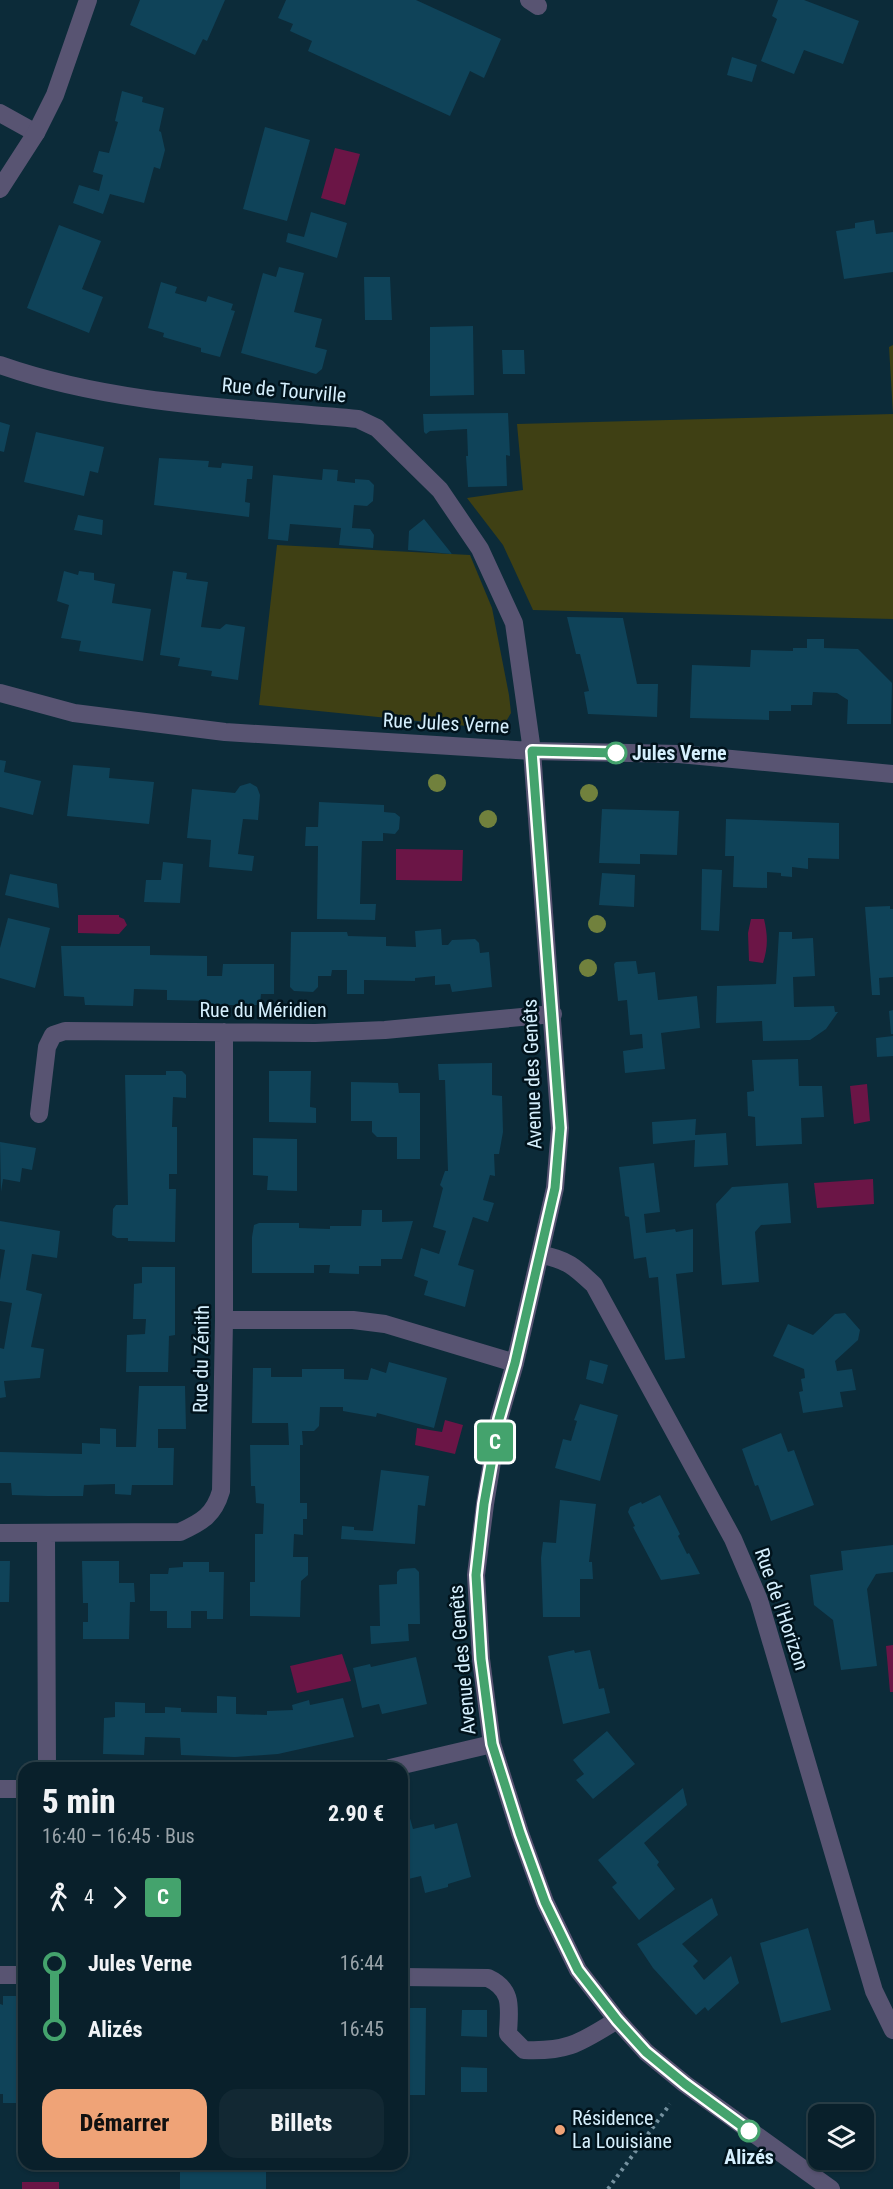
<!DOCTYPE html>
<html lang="fr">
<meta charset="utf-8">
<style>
body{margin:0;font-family:"Roboto Condensed",sans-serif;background:#122833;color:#f1f3f6;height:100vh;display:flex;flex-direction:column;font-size:22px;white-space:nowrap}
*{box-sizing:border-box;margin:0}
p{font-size:20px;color:#99a3a9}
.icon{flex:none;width:33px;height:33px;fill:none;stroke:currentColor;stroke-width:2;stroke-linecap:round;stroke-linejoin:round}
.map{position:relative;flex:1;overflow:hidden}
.drawer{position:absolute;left:18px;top:1762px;width:390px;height:408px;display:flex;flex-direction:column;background:#09202b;border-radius:18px;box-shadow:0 2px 4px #0004,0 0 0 2px #293e47}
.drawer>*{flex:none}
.badge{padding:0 12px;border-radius:4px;font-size:21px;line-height:39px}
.fabs{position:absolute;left:808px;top:2104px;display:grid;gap:12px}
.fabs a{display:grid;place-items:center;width:66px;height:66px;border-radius:12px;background:#09202b;box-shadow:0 2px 4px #0004,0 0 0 2px #293e47;font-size:30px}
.map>.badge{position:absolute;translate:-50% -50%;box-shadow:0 0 0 3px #fff}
.legs{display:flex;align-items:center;gap:9px;height:66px;padding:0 24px;font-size:20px}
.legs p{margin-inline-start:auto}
.headline{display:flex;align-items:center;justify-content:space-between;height:102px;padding:0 24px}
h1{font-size:33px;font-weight:800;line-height:45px}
.primary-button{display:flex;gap:12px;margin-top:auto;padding:12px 24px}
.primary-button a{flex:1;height:69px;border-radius:18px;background:#efa377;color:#111;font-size:24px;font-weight:800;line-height:69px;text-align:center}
.primary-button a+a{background:#122833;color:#f1f3f6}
ul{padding:0 24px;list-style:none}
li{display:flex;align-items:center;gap:21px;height:66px;font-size:22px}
li i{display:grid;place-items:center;width:9px;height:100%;margin:0 8px;background:currentColor}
li i::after{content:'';width:15px;height:15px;margin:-8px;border:4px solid;border-radius:50%;background:#09202b}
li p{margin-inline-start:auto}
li:first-child i{background:linear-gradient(#0000 50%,currentColor 0)}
li:last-child i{background:linear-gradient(currentColor 50%,#0000 0)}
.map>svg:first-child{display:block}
.green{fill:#3f4014}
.water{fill:#6b1546}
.building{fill:#0f4359}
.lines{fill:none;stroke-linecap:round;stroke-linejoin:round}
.path{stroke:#75919f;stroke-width:4;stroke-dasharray:3 4.5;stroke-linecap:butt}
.lane{stroke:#585472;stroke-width:18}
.street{stroke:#585472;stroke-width:18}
.tree{fill:#71813d}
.line-1-casing{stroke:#fff;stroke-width:14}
.line-1{stroke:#44a36d;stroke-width:9}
.stop-1-dot{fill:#fff;stroke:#44a36d;stroke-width:3}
.poi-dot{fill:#efa377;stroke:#01131c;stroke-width:2}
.labels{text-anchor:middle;stroke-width:5;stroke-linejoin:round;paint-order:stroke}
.street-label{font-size:20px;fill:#d5effd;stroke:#01131c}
.stop-label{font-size:20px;font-weight:bold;fill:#d5effd;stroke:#01131c;text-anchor:start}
.poi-label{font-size:20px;fill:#d5effd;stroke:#01131c;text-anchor:start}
</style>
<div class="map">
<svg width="893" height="2189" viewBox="0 0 893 2189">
<rect width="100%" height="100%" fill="#0c2b39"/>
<path class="green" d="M 893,345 L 893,619 L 533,610 L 503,545 L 467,498 L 523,490 L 517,424 L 893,414 L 889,347 Z
M 277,545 L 470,555 L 492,608 L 509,695 L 511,713 L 505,723 L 497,729 L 259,705 Z"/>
<path class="water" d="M 335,148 L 360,154 L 345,205 L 321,198 Z
M 396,849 L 463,850 L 462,881 L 396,880 Z
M 78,915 L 119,915 L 119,917 L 124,919 L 127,925 L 119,934 L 78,933 Z
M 751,919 L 764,919 C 768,936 768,947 763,963 L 749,961 L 748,933 Z
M 867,1084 L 870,1121 L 854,1124 L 850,1086 Z
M 873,1179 L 874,1204 L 817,1208 L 814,1183 Z
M 445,1420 L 463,1425 L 455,1454 L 415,1445 L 417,1428 L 442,1432 Z
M 893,1645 L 893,1692 L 890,1692 L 886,1646 Z
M 342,1654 L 351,1681 L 297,1693 L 290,1666 Z
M 22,2182 L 59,2182 L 59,2189 L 22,2189 Z"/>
<path class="building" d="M 140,0 L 225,0 L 207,41 L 203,39 L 195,55 L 130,25 Z
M 286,0 L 416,0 L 501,39 L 484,78 L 470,71 L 450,116 L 308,51 L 312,41 L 290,31 L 293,24 L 278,18 Z
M 778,0 L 804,0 L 859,21 L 843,64 L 804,50 L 794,74 L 761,61 L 777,19 L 772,16 Z
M 732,57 L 757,65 L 752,82 L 727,75 Z
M 122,91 L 143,97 L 142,102 L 164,108 L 159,131 L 161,132 L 165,150 L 160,169 L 154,167 L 144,203 L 110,194 L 103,214 L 73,203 L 79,185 L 99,191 L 103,175 L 93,172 L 99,151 L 109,153 L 118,122 L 115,121 Z
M 265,127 L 310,140 L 287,221 L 243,209 Z
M 311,212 L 347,223 L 337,258 L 286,242 L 288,233 L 304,237 Z
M 874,220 L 876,234 L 893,232 L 893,272 L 844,279 L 836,231 L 855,228 L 855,223 Z
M 59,225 L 101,241 L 82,289 L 103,297 L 89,333 L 27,308 Z
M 279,267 L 304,273 L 294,312 L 322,319 L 315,347 L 327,350 L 322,369 L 316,374 L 241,353 L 263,273 L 276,277 Z
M 364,277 L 390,277 L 392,320 L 365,320 Z
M 161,282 L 177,287 L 175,293 L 206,302 L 208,296 L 233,304 L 231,310 L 235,311 L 220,357 L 201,352 L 201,348 L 163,337 L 164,333 L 148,328 Z
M 473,326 L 474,395 L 430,396 L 430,327 Z
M 502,350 L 524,350 L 525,374 L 503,374 Z
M 508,413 L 510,456 L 506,455 L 507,486 L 468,487 L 466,456 L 468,456 L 467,429 L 430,431 L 426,434 L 424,432 L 423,414 Z
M 0,422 L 10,425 L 4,452 L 0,451 Z
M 36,432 L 104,447 L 98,473 L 90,471 L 84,496 L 24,482 Z
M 159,458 L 209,461 L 208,467 L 221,468 L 222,463 L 253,466 L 252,479 L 247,479 L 245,502 L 250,503 L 249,517 L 154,505 Z
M 323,469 L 338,470 L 337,481 L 355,483 L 355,479 L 369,480 L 374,485 L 373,501 L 367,506 L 354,505 L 352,528 L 370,529 L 374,535 L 373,548 L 339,545 L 341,528 L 290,524 L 288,541 L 268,539 L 273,475 L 322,480 Z
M 78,515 L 103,520 L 102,535 L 74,530 Z
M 424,519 L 452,554 L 408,550 L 409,531 Z
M 64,571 L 78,575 L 79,571 L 94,573 L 94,580 L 115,584 L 112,603 L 151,609 L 143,661 L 79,651 L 81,641 L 61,638 L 69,605 L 57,601 Z
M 173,571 L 187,573 L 186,579 L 208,582 L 201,627 L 220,629 L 226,624 L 245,627 L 238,680 L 211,676 L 212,671 L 178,666 L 180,658 L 160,655 Z
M 567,617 L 623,618 L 637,684 L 658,684 L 657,717 L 588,714 L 584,692 L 589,691 L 580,654 L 576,654 Z
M 807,639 L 824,639 L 824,648 L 858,649 L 892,683 L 891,724 L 847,724 L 848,700 L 837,693 L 813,692 L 812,705 L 791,705 L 791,711 L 769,711 L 769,720 L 690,718 L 692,665 L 750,667 L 751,650 L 793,651 L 793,648 L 807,648 Z
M 0,760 L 6,761 L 4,772 L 41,781 L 33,815 L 0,807 Z
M 73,765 L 110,768 L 109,778 L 154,782 L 149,824 L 67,816 Z
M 250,783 L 257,787 L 260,795 L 258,820 L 243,819 L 238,854 L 254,856 L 252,871 L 209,867 L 211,840 L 187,838 L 192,789 L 235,793 L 240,786 Z
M 319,802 L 384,805 L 384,812 L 395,813 L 400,817 L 399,829 L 395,834 L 383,833 L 383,841 L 362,841 L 360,904 L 376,904 L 375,920 L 317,919 L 318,846 L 305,846 L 306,827 L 318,827 Z
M 602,809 L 679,811 L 677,855 L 640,854 L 640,864 L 599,863 Z
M 726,819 L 839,823 L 839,859 L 808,858 L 808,869 L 792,867 L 792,877 L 781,876 L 781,873 L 767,872 L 767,888 L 733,887 L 734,856 L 725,856 Z
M 163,862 L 183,864 L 180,903 L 144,902 L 146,880 L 161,880 Z
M 702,869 L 722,870 L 719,931 L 701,930 Z
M 602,873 L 635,875 L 634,907 L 599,905 Z
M 10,874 L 57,884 L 59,908 L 5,895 Z
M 890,906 L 890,909 L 893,909 L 893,977 L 879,978 L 880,995 L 872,995 L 865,907 Z
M 8,918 L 50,928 L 35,988 L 0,978 L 0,948 Z
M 441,929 L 442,945 L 448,945 L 452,940 L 475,939 L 479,943 L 480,953 L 489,952 L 492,987 L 452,992 L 450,984 L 435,985 L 435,976 L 415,978 L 415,981 L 364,980 L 364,994 L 347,994 L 347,970 L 332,970 L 331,976 L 318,976 L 318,987 L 313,992 L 294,991 L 290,987 L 291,932 L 347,932 L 348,936 L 386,937 L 386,946 L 416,947 L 415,931 Z
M 779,932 L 792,932 L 792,939 L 813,938 L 815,976 L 793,977 L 794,1007 L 834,1006 L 835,1012 L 838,1012 L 826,1029 L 810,1040 L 763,1041 L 762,1021 L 716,1023 L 717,986 L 776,984 Z
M 61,946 L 150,946 L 150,955 L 207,956 L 207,976 L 222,976 L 223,964 L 274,964 L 274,994 L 261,994 L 260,1005 L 209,1005 L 208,1001 L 167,1000 L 167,990 L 134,989 L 133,1006 L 85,1005 L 84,997 L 64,996 Z
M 636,961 L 638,974 L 655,972 L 658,1000 L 697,996 L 700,1028 L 661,1033 L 665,1069 L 625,1073 L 623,1051 L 643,1048 L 642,1034 L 630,1035 L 627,1000 L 618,1001 L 614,964 L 616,962 Z
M 893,1010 L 893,1034 L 891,1034 L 889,1011 Z
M 893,1036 L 893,1056 L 877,1057 L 876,1038 Z
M 798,1059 L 799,1086 L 822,1086 L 824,1117 L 801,1118 L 802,1144 L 756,1146 L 755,1117 L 748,1116 L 747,1092 L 754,1091 L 752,1060 Z
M 492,1063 L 492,1095 L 502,1096 L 503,1132 L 499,1154 L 494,1154 L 495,1176 L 490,1175 L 483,1200 L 494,1203 L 488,1222 L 473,1217 L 458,1265 L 474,1270 L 465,1307 L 424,1295 L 428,1281 L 414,1276 L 421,1248 L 439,1254 L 446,1231 L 433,1227 L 443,1188 L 440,1185 L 445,1171 L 448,1171 L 445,1080 L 439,1080 L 438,1064 Z
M 166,1071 L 182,1071 L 186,1075 L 186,1098 L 173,1097 L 172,1127 L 177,1127 L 177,1174 L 169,1174 L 169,1189 L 176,1189 L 175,1242 L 128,1241 L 128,1238 L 117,1238 L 112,1235 L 113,1209 L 116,1205 L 128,1205 L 125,1075 L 166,1075 Z
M 269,1071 L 311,1071 L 310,1107 L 316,1108 L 316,1123 L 269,1122 Z
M 351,1082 L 398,1083 L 399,1093 L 420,1093 L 420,1159 L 397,1159 L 397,1137 L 377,1137 L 372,1132 L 372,1121 L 351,1121 Z
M 696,1119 L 695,1135 L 726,1133 L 728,1165 L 694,1167 L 695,1140 L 653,1144 L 652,1122 Z
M 253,1138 L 297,1139 L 297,1191 L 267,1190 L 268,1176 L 253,1175 Z
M 0,1142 L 36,1148 L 32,1170 L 22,1168 L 20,1182 L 3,1179 L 1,1192 Z
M 654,1163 L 660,1212 L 644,1214 L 646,1233 L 675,1229 L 676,1232 L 693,1229 L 693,1272 L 676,1274 L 685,1358 L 665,1360 L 658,1277 L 649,1278 L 646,1257 L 634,1259 L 629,1217 L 625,1216 L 619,1167 Z
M 788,1183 L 791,1223 L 761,1225 L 755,1232 L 759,1282 L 722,1285 L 716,1204 L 732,1187 Z
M 362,1210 L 382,1210 L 382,1222 L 413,1221 L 402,1259 L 381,1259 L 381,1266 L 359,1266 L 359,1274 L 329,1273 L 330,1265 L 314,1265 L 314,1273 L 252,1273 L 252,1237 L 254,1225 L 259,1223 L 299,1223 L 299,1228 L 330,1229 L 330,1226 L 361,1226 Z
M 0,1221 L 60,1231 L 57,1258 L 32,1254 L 26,1290 L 42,1294 L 31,1347 L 44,1349 L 40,1378 L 4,1381 L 6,1397 L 0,1398 L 0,1348 L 4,1349 L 12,1303 L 0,1301 L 0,1280 L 5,1250 L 0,1249 Z
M 142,1267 L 175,1267 L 175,1335 L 169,1336 L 168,1372 L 126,1372 L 127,1335 L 145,1334 L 146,1319 L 133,1319 L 134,1284 L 142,1283 Z
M 845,1313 L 860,1330 L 858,1340 L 835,1361 L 837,1371 L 852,1369 L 856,1390 L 840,1392 L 843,1407 L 803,1413 L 799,1392 L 803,1391 L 801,1379 L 805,1378 L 804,1369 L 773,1356 L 788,1324 L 813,1335 L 835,1314 Z
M 590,1360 L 608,1365 L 603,1384 L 586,1379 Z
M 389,1362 L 447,1378 L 434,1428 L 377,1413 L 376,1417 L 343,1411 L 343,1407 L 320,1407 L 319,1426 L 314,1431 L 302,1431 L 303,1445 L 300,1445 L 300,1503 L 307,1503 L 307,1519 L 303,1519 L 303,1535 L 294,1534 L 293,1557 L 308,1557 L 308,1575 L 301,1581 L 300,1617 L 250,1616 L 250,1582 L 255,1582 L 255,1534 L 263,1534 L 264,1504 L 256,1503 L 255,1486 L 251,1486 L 250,1445 L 289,1445 L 288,1423 L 252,1423 L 253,1368 L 271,1368 L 271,1377 L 302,1377 L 302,1369 L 344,1369 L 344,1379 L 368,1380 L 371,1368 L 386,1373 Z
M 139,1386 L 185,1386 L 186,1429 L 158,1429 L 158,1448 L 174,1448 L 173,1485 L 132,1485 L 131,1495 L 115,1494 L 115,1484 L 84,1485 L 83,1496 L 47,1496 L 12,1495 L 11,1483 L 0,1483 L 0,1452 L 82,1454 L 82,1443 L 100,1444 L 100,1428 L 116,1429 L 116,1447 L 136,1447 Z
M 580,1404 L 618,1415 L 600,1481 L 555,1468 L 563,1439 L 571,1441 L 577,1421 L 574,1420 Z
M 781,1433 L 788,1452 L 794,1450 L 814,1505 L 771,1521 L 758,1485 L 755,1486 L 742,1449 Z
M 381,1470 L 429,1476 L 425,1506 L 418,1505 L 415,1544 L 341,1539 L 342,1526 L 354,1527 L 354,1530 L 373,1531 Z
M 660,1495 L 680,1534 L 678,1536 L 687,1554 L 689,1553 L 700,1574 L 661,1580 L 633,1527 L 635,1526 L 628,1512 L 630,1507 L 641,1502 L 642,1504 Z
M 560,1500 L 596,1504 L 589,1562 L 592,1562 L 593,1579 L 580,1579 L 580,1617 L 543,1617 L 541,1558 L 543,1542 L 556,1543 Z
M 893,1545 L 893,1572 L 876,1574 L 867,1589 L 877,1666 L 841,1670 L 833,1620 L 814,1605 L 810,1575 L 843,1570 L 841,1551 Z
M 0,1561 L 10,1561 L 9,1602 L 0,1602 Z
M 82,1561 L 119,1561 L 119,1583 L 134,1583 L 135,1602 L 130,1602 L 129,1639 L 83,1639 L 83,1622 L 88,1622 L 88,1603 L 83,1603 Z
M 183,1562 L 209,1562 L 209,1572 L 224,1572 L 223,1619 L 207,1619 L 207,1611 L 191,1611 L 191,1628 L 167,1628 L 167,1611 L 150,1611 L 150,1574 L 168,1574 L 169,1568 L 183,1567 Z
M 415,1568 L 419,1572 L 420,1624 L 408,1624 L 409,1641 L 371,1644 L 370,1626 L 380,1626 L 379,1585 L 397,1584 L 397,1572 L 400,1569 Z
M 574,1650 L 575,1653 L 590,1650 L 599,1689 L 604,1688 L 610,1713 L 563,1724 L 548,1656 Z
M 416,1657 L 427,1704 L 382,1714 L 379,1704 L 362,1708 L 353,1668 L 370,1664 L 371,1667 Z
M 217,1696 L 236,1697 L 236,1714 L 267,1715 L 267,1711 L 293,1710 L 292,1705 L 309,1700 L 310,1705 L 343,1698 L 354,1737 L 278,1754 L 235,1757 L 181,1755 L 180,1738 L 145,1737 L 144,1755 L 103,1754 L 104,1718 L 115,1717 L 115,1702 L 145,1703 L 145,1713 L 165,1713 L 165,1707 L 181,1708 L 181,1712 L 217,1713 Z
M 607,1731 L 635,1764 L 593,1799 L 576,1780 L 584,1774 L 573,1760 Z
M 683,1788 L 687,1805 L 644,1843 L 659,1862 L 657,1865 L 675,1889 L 639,1920 L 612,1887 L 617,1883 L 598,1860 Z
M 409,1815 L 413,1829 L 434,1824 L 435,1829 L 457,1823 L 471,1877 L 448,1884 L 448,1887 L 425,1893 L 421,1876 L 404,1880 L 402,1872 L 402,1816 Z
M 712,1898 L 718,1915 L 682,1944 L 698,1961 L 693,1966 L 704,1980 L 731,1956 L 739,1983 L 708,2011 L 705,2007 L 696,2015 L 653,1968 L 637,1944 Z
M 808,1928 L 831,2010 L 781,2023 L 760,1943 Z
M 3,1996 L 24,1996 L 24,2103 L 3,2103 L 3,2094 L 0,2094 L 0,2004 L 3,2005 Z
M 402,2008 L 426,2008 L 425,2095 L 402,2095 Z
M 462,2010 L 487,2010 L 487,2037 L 461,2036 Z
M 461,2067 L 487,2068 L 487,2092 L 461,2092 Z
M 180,2164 L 266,2164 L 266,2189 L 180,2189 Z"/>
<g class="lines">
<path class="path" d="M 608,2189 L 670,2104"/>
<path class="lane" d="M 529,0 L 538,6
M 0,113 L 36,133
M 0,1975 L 24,1975
M 402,1977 L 488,1978 C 514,1990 509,2009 508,2034 L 524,2050 C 569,2052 581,2042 617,2020"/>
<path class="street" d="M 0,189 L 36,133 L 55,95 L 88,0
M 0,365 C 114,405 238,408 358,419 L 377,428 L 440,490 L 480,549 L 514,623 L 532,751 L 560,1128 L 555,1188 L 515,1363 L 499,1419 L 485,1504 L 476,1575 L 481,1659 L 492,1744 L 520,1833 L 545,1902 L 578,1970 L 617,2020 L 646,2052 L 685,2084 L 831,2189
M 0,693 L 74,713 L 225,732 L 532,751 L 679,754 L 893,774
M 39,1114 L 47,1047 L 53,1035 L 65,1031 L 315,1033 L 385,1030 L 553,1014
M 541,1255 C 567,1259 576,1268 594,1285 L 733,1539 L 759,1600 L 874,1991 L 893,2030
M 224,1320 L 353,1320 L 385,1324 L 515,1363
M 0,1533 L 180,1532 C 202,1522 214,1515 221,1491 L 224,1320 L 224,1032
M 46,1534 L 47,1768
M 390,1768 L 492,1744
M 0,1789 L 24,1789"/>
</g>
<g class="tree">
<circle cx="437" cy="783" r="9"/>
<circle cx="589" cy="793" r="9"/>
<circle cx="488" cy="819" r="9"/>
<circle cx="597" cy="924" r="9"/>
<circle cx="588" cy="968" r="9"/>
</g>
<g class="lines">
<g class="line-1-casing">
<path id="line-1" d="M 616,753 L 532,751 L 560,1128 L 555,1188 L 515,1363 L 499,1419 L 484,1504 L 476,1575 L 481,1659 L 492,1744 L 520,1833 L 545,1902 L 578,1970 L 617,2020 L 646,2052 L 685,2084 L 749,2131"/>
</g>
<use href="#line-1" class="line-1"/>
</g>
<g class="stop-1-dot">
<circle cx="616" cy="753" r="10"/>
<circle cx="749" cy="2131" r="10"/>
</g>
<circle class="poi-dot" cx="560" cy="2130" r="6"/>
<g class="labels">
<g class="street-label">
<text transform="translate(284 390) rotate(5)" y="7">Rue de Tourville</text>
<text transform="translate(446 723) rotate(3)" y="7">Rue Jules Verne</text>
<text x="263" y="1017">Rue du Méridien</text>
<text transform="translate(532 1074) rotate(-92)" y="7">Avenue des Genêts</text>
<text transform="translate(201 1359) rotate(-89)" y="7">Rue du Zénith</text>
<text transform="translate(782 1609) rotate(71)" y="7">Rue de l'Horizon</text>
<text transform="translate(462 1660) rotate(-95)" y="7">Avenue des Genêts</text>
</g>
<g class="stop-label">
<text x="632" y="760">Jules Verne</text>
<text x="749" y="2164" text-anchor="middle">Alizés</text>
</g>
<g class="poi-label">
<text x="572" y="2125">Résidence<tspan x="572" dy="23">La Louisiane</tspan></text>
</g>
</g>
</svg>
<div class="fabs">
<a><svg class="icon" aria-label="layers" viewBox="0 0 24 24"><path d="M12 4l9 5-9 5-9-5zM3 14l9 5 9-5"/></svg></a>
</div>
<b class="badge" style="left:495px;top:1442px;background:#44a36d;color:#fff">C</b>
<section class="drawer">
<div class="headline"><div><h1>5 min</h1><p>16:40 – 16:45 · Bus</p></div><b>2.90 €</b></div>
<div class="legs"><svg class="icon" aria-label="walk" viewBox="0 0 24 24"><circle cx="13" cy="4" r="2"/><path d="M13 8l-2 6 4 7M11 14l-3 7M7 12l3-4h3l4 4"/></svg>4<svg class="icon" aria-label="forward" viewBox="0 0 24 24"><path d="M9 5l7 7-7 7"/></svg><b class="badge" style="background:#44a36d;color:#fff">C</b></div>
<ul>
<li><i style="color:#44a36d"></i><b>Jules Verne</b><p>16:44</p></li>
<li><i style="color:#44a36d"></i><b>Alizés</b><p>16:45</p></li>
</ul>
<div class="primary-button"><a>Démarrer</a><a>Billets</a></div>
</section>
</div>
